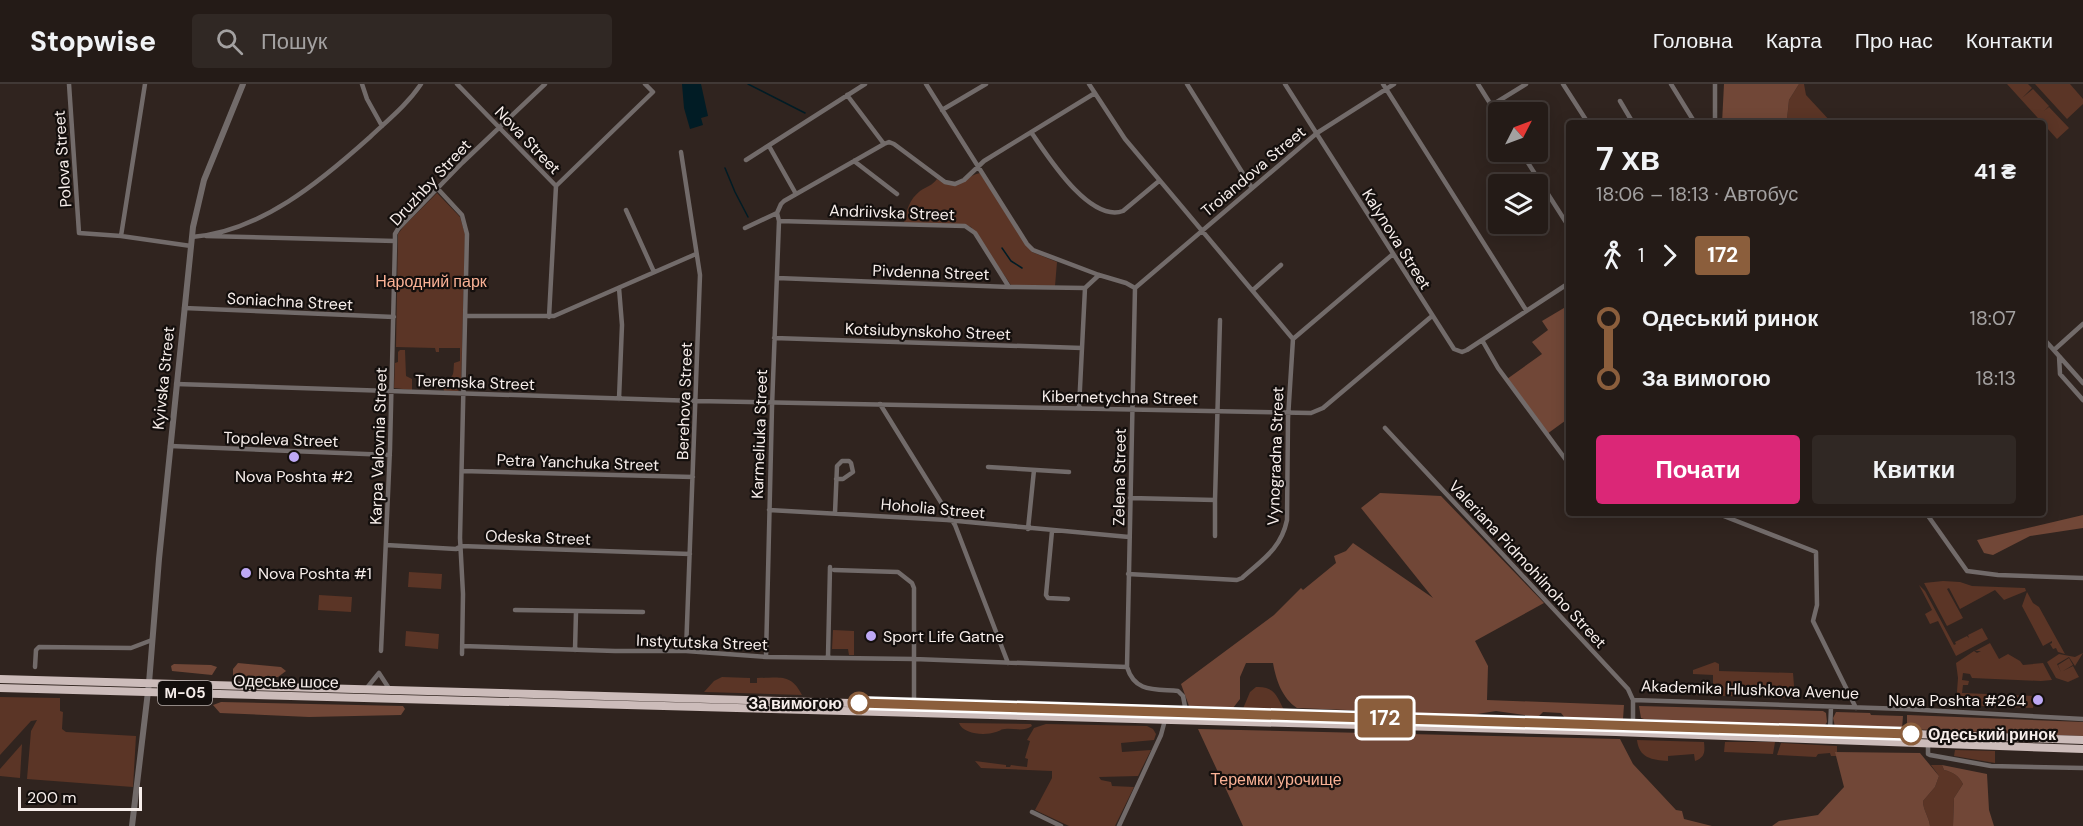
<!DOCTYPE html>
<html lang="uk">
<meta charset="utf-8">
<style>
body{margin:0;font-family:"DM Sans",sans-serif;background:#302824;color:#f1f3f6;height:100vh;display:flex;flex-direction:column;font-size:22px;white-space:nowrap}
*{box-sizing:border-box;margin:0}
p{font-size:20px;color:#a3a1a1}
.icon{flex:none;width:33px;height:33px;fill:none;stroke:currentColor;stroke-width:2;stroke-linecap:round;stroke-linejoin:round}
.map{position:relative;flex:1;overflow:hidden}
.sheet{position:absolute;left:1566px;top:36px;width:480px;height:396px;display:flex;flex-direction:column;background:#241b17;border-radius:6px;box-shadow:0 3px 15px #0003,0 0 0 2px #413936}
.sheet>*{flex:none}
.badge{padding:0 12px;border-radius:4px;font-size:21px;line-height:39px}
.needle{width:39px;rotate:48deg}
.controls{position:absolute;left:1488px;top:18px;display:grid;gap:12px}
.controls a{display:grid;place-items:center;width:60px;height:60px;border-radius:6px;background:#241b17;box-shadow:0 3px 15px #0003,0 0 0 2px #413936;font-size:30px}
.scale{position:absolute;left:18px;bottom:15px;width:124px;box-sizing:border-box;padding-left:6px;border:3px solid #f7eeeb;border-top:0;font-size:16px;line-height:21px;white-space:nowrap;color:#f7eeeb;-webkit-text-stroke:4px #140f0d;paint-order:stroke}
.map>.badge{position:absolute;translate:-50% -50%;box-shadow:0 0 0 3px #fff}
.legs{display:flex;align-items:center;gap:9px;height:66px;padding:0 30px;font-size:20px}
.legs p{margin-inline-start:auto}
.summary{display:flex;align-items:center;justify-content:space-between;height:102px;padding:0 30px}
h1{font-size:33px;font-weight:700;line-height:45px}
.primary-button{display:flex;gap:12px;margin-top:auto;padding:12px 30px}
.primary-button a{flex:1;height:69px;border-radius:6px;background:#db2777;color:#fff;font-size:24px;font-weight:700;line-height:69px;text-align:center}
.primary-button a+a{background:#302824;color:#f1f3f6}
ul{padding:0 30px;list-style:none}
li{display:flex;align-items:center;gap:21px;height:60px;font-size:22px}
li i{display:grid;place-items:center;width:9px;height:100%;margin:0 8px;background:currentColor}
li i::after{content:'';width:15px;height:15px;margin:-8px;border:4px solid;border-radius:50%;background:#241b17}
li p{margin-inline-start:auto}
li:first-child i{background:linear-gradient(#0000 50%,currentColor 0)}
li:last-child i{background:linear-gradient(currentColor 50%,#0000 0)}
header{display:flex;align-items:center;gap:36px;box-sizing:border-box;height:84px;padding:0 30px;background:#241b17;border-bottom:2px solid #413936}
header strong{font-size:28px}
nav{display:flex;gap:33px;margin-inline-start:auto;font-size:21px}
.search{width:420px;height:54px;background:#302824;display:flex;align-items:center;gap:15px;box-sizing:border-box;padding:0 21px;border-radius:6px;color:#a3a1a1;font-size:22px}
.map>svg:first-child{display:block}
.green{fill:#5b3526}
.forest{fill:#714737}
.water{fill:#011c25}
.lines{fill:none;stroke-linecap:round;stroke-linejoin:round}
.stream{stroke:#011c25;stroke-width:1.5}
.minor{stroke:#726b6a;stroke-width:4.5}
.tertiary{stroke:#726b6a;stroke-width:6}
.trunk{stroke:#ccbcba;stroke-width:8}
.line-1-casing{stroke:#fff;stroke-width:14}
.line-1{stroke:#8b5e3c;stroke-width:9}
.poi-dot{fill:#bea9f5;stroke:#140f0d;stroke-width:2}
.stop-1-dot{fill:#fff;stroke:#8b5e3c;stroke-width:3}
.labels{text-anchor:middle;stroke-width:4.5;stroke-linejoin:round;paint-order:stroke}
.shield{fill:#140f0d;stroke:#b3aba8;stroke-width:1.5}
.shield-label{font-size:15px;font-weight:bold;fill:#f7eeeb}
.street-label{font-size:16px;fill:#f7eeeb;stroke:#140f0d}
.park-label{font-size:16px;fill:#fbb296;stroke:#140f0d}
.poi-label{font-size:16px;fill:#f7eeeb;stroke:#140f0d;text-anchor:start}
.stop-label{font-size:16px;font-weight:bold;fill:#f7eeeb;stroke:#140f0d;text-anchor:end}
</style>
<header>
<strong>Stopwise</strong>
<div class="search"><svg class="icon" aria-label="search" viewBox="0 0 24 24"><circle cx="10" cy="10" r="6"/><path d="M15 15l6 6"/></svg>Пошук</div>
<nav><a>Головна</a><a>Карта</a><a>Про нас</a><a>Контакти</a></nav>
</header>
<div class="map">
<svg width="2083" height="742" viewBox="0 0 2083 742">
<rect width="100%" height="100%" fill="#30241f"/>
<path class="green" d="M 1799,0 L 1804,0 L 1806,11 L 1832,39 L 1784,39 L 1787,35 L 1789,16 Z
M 2007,0 L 2028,0 L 2032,4 L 2022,14 L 2033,5 L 2049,22 L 2044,27 L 2049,23 L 2069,44 L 2057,55 Z
M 2035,0 L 2070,0 L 2083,15 L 2083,20 L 2067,35 Z
M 980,89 L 1032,168 L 1057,178 L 1055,202 L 1011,201 L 971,143 L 966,141 L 904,139 C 907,125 909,116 920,107 C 926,103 933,101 937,95 C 958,109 962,93 980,89 Z
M 437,109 L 460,133 L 465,150 L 461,304 L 458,307 L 444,307 L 442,299 L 443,296 C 455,293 453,291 454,279 L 460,277 L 460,264 L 439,264 L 439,268 L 436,268 L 435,264 L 396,263 L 398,150 L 404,142 Z
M 400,266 L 405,266 L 406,292 L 412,295 L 412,306 L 394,304 L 395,279 L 398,278 L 398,268 Z
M 409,488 L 442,490 L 441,505 L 408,503 Z
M 1943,497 L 1960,498 L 1972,502 L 2025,504 L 2026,507 L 2004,516 L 1995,506 L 1960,525 L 1949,504 L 1947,505 L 1963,534 L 1947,542 L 1924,499 Z
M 1919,501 L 1925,507 L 1954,561 L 1956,560 L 1955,558 L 1967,552 L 1969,554 L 1968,551 L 1982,544 L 1988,555 L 1956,572 L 1938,537 L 1930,540 L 1925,530 L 1932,526 Z
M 2027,508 L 2033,519 L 2039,523 L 2065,570 L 2058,568 L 2056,564 L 2053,565 L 2050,560 L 2052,559 L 2052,557 L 2043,562 L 2022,522 Z
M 319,511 L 352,513 L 351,528 L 318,526 Z
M 833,546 L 854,547 L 854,571 L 849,571 L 848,565 L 832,565 Z
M 406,547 L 439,550 L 438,565 L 405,562 Z
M 1990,559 L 1999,575 L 2008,570 L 2020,577 L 2023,581 L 2043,579 L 2052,596 L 2041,597 L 1972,594 L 1970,590 L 1963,589 L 1962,596 L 1969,597 L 1968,601 L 1963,601 L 1962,609 L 2035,612 L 2033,624 L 1956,621 L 1958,594 L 1956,579 L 1974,567 L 1977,569 L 1981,567 L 1975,567 Z
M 2083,569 L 2075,582 L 2069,573 L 2057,580 L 2061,588 L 2058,581 L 2069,574 L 2073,581 L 2063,587 L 2073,582 L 2079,593 L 2068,598 L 2056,594 L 2047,578 L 2059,570 L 2075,573 Z
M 1715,578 L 1719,580 L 1719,587 L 1793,589 L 1795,614 L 1692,611 L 1692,608 L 1711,609 L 1713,603 L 1713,591 L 1693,590 L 1693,586 Z
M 722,593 L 750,594 L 750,599 L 757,599 L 757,594 C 779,594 791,589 802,611 L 704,608 L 714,597 Z
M 1256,603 C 1275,602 1277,613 1285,628 L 1242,627 L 1250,608 Z
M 0,613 L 60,614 L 60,627 L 63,628 L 62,645 L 66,648 L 136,652 L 133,703 L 27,695 L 31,647 L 37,636 L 31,637 L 0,671 Z
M 959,639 L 1031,640 L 1032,642 C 1023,648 1015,644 1005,645 C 998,646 1003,646 996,648 C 984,652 963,650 959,639 Z
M 1046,640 L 1147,642 L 1153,645 L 1156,650 L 1154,656 L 1121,659 L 1122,668 L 1151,666 L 1138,692 L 1099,693 L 1101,696 L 1111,698 L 1112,702 L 1134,703 L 1115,742 L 1069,742 L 1035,726 L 1052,694 L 1052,687 L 981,684 L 975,677 L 1006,681 L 1006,683 L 1010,683 L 1011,681 L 1027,683 L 1028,675 L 1025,674 L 1030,657 L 1027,656 L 1034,644 Z
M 1637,656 L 1704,658 C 1705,668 1705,673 1695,677 L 1694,670 L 1668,672 L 1668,677 C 1652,676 1639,674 1637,656 Z
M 1725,658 L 1775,658 L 1773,670 L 1724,668 Z
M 1781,659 L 1837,662 L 1837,672 L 1831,672 L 1830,669 L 1818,670 L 1816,673 L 1777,671 Z
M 22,660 L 20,694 L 0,692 L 0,685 Z
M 1955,666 L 1995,667 L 1995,679 L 1954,672 Z
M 1931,681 L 1942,681 L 1944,686 C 1953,688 1959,692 1963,700 L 1954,714 L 1953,742 L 1930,742 C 1929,733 1923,726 1923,717 L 1935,703 L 1939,692 Z"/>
<path class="forest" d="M 1724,0 L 1799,0 L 1789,16 L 1787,35 L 1784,39 L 1722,39 Z
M 1569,221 L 1569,334 L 1547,350 L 1507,295 L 1542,270 L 1532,258 L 1548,246 L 1542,237 Z
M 1380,409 L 1441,412 L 1544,519 L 1475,557 L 1488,582 L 1487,616 L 1624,621 L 1623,635 L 1565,634 L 1561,629 L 1543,628 L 1538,633 L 1496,627 L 1471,631 L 1297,624 C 1282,614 1276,596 1273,579 L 1246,579 L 1240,593 L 1240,615 L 1233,624 L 1189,622 L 1181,600 L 1274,531 L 1301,504 L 1303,506 L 1336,479 L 1334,472 L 1346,467 L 1353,459 L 1433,514 L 1361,424 Z
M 2083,431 L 2083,444 L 2030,452 L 1993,471 L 1984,469 L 1977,456 Z
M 238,579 L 281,583 L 286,587 L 278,593 L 233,592 L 233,585 Z
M 174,580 L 211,581 L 217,583 L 212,591 L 172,587 L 171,582 Z
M 221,618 L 403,622 L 405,625 L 401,631 L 309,633 L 220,629 L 213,621 Z
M 1639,622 L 1823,627 L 1826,629 L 1827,638 L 1824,643 L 1644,635 L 1641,634 Z
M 1836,628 L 1870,629 L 1871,631 L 1903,632 L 1902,645 L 1835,643 L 1833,634 Z
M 1907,631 L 2083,638 L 2083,652 L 1907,645 Z
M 1198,645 L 1620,655 L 1633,680 L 1676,726 L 1682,727 L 1684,735 L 1712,742 L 1243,742 Z
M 1835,668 L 1920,669 L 1939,692 L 1935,703 L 1923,717 C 1923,726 1929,733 1930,742 L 1772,742 L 1779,737 L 1818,731 L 1844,703 Z
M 1942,681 L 1987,690 L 1989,726 L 1994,742 L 1953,742 L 1954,714 L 1963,700 C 1959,692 1953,688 1944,686 Z"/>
<path class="water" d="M 682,0 L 701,0 L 708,32 L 701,34 L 703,41 L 690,45 L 684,24 Z"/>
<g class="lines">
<path class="stream" d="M 748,0 L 805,29
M 725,84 L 735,108 L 748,133
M 1002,164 L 1011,177 L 1022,184"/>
<path class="minor" d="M 69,0 L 79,149 L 121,152 L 191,162
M 362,0 L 367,15 L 382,42
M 457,0 L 556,102
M 926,0 L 1027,160 L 1033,166 L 1099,191 L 1126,199 L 1135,204
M 1089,0 L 1125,55 L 1293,255 L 1288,334 L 1287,436 C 1281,465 1262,476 1242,494 L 1237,496 L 1128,490
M 1187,0 L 1252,104
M 1285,0 L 1454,265 L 1462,268 L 1467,266 L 1569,199
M 1383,0 L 1526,226
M 1478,0 L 1498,32
M 1563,0 L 1588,39
M 1671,0 L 1695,39
M 1715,0 L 1715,39
M 847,11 L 884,60 L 889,58 L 894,60 L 945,98 L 955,100 L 964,96 L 984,77 L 1095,9
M 1620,17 L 1633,39
M 1492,21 L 1526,0
M 942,26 L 986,0
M 1031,48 C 1047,71 1089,139 1123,127 L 1159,97
M 769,62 L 796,110
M 681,68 L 700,191 L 686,567
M 1521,68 L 1569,143
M 746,76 L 865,0
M 854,77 L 897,110
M 438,105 L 462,131 L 467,150 L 460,454 L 463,510 L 462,570
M 626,126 L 654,188
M 779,137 L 965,142 L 975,149 L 1009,203
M 745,144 L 777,129 L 781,120 L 784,117 L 884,60
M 121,152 L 145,0
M 206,152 L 395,157 L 395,150 L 398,145 L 462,79 L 545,0
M 192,153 C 260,148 321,97 370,53 C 388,36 407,21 421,0
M 777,194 L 1009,203 L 1085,204
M 619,204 L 622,241 L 619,315
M 1085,204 L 1099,191
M 1135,204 L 1127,583 C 1135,609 1155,605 1178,607 L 1183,612 L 1186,628
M 1135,204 L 1317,49 L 1394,0
M 1253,206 L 1281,181
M 184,224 L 394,233
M 465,232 L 554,232 L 696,170
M 549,233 L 556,102 L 653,8 L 645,0
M 774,254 L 1082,264
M 2043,254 L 2083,299
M 1293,255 L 1393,170
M 1482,256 L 1498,284 L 1569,380
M 2054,266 L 2083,240
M 2059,272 L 2060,290 L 2083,316
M 176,300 L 696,317 L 1311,329 L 1323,324 L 1432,232
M 880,320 L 955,441 L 1008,579
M 1079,324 L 1085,204
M 1385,344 L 1628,605 L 1633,616 L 1633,641
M 170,362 L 390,371
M 988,383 L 1069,388
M 462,387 L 693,393
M 1130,414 L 1215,416 L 1220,236
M 769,426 L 947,436 L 1129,453
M 835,429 L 837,382 L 842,377 L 849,377 L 851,379 L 853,388 L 843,395 L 836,395
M 1716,429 L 1816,468 L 1817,521 L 1813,537 L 1856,624
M 1926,429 L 1967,487 L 1998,491 L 2083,494
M 1028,445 L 1034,386
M 1052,447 L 1046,511 L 1048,514 L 1068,515
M 1215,452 L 1215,416
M 386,461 L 456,465 L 461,462 L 690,470
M 834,486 L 898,488 L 912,499 L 914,504 L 914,621
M 515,526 L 643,528
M 462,562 L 615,567 L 686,567 L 766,573 L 914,575 L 1127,583
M 575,566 L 576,528
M 381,567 L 390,365 L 395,157
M 766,573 L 772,323 L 779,137 L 777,129
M 828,573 L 830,483
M 35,583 L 36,566 L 39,563 L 131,564 L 152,556
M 366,605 L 379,589 L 390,606
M 1633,616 L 1905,625 L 2083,635
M 1830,647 L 1831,623
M 1928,658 L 1928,670 L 1930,671 L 1991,682 L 2083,684
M 1032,728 L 1061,742
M 1119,742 L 1161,651 L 1165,636"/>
<path class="tertiary" d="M 132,742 L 149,599 L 159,475 L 193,143 L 204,96 L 243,0"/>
<path class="trunk" d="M 0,595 L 1740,644 L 2083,656
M 0,604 L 1616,648 L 2083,665"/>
</g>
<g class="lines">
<g class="line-1-casing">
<path id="line-1" d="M 859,619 L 1911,650"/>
</g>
<use href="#line-1" class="line-1"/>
</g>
<g class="poi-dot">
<circle cx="294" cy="373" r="6"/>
<circle cx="246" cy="489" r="6"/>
<circle cx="871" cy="552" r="6"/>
<circle cx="2038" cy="616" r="6"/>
</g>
<g class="stop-1-dot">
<circle cx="859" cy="619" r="10"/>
<circle cx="1911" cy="650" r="10"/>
</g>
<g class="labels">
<rect class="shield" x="158" y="597" width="54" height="24" rx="4.5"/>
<g class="shield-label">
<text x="185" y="614">М-05</text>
</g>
<g class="street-label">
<text transform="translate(528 56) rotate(46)" y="6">Nova Street</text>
<text transform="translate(62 75) rotate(-94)" y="6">Polova Street</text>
<text transform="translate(1253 87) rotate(-40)" y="6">Troiandova Street</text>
<text transform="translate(430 98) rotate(-47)" y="6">Druzhby Street</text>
<text transform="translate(892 128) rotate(2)" y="6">Andriivska Street</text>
<text transform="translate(1397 155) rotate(58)" y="6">Kalynova Street</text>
<text transform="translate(931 188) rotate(2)" y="6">Pivdenna Street</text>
<text transform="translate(290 217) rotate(3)" y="6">Soniachna Street</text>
<text transform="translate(928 247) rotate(2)" y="6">Kotsiubynskoho Street</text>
<text transform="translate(163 294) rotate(-84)" y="6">Kyivska Street</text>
<text transform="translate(475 298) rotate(2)" y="6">Teremska Street</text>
<text transform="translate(1120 313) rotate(1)" y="6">Kibernetychna Street</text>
<text transform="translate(684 317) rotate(-88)" y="6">Berehova Street</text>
<text transform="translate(759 350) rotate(-88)" y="6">Karmeliuka Street</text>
<text transform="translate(281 355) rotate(2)" y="6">Topoleva Street</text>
<text transform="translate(378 362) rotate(-88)" y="6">Karpa Valovnia Street</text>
<text transform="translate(1275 372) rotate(-88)" y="6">Vynogradna Street</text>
<text transform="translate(578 378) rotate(2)" y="6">Petra Yanchuka Street</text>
<text transform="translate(1119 393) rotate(-89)" y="6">Zelena Street</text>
<text transform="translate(933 424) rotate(5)" y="6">Hoholia Street</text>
<text transform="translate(538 453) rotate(2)" y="6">Odeska Street</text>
<text transform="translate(1528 480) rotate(47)" y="6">Valeriana Pidmohilnoho Street</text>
<text transform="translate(702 558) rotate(2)" y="6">Instytutska Street</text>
<text transform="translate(286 597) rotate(1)" y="6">Одеське шосе</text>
<text transform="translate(1750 605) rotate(2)" y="6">Akademika Hlushkova Avenue</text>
</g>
<g class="park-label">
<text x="431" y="203">Народний парк</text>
<text x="1276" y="701">Теремки урочище</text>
</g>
<g class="poi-label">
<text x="294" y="398" text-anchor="middle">Nova Poshta #2</text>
<text x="258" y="495">Nova Poshta #1</text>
<text x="883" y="558">Sport Life Gatne</text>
<text x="2026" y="622" text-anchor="end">Nova Poshta #264</text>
</g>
<g class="stop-label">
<text x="842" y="625">За вимогою</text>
<text x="1928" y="656" text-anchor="start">Одеський ринок</text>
</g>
</g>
</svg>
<div class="controls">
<a><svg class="needle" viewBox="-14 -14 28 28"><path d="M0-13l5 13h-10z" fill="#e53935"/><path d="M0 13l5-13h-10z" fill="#a3a1a1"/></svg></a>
<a><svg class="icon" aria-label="layers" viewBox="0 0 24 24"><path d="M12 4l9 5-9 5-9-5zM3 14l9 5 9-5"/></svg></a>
</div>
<div class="scale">200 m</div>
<b class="badge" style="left:1385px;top:634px;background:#8b5e3c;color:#fff">172</b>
<section class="sheet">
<div class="summary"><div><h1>7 хв</h1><p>18:06 – 18:13 · Автобус</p></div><b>41 ₴</b></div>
<div class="legs"><svg class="icon" aria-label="walk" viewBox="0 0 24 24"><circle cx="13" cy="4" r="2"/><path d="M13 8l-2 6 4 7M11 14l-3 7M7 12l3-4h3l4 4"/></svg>1<svg class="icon" aria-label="forward" viewBox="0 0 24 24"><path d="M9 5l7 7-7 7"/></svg><b class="badge" style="background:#8b5e3c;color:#fff">172</b></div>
<ul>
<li><i style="color:#8b5e3c"></i><b>Одеський ринок</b><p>18:07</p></li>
<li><i style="color:#8b5e3c"></i><b>За вимогою</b><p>18:13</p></li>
</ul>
<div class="primary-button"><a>Почати</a><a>Квитки</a></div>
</section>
</div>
